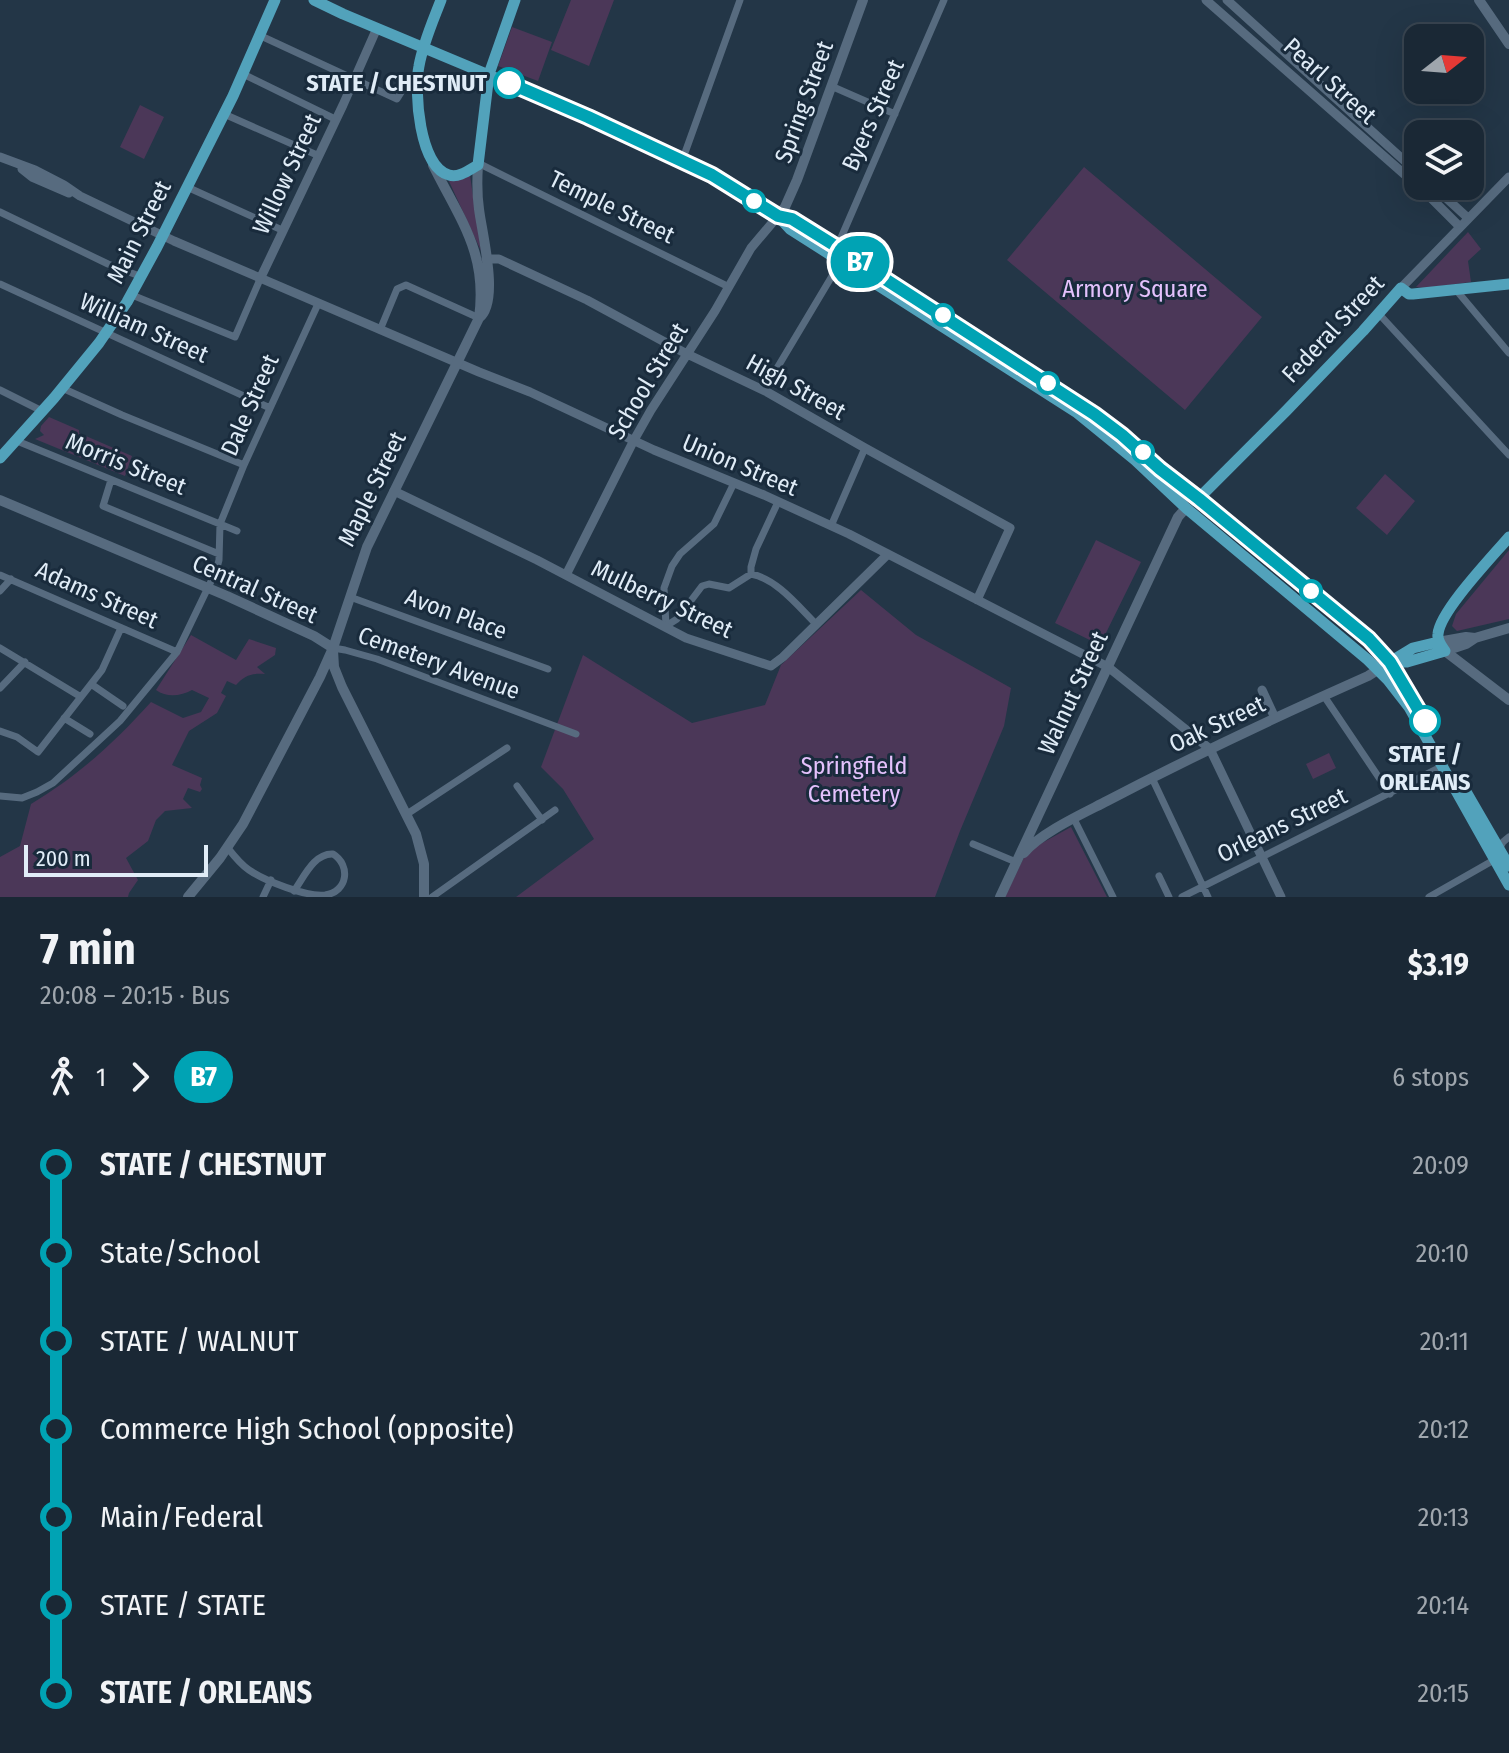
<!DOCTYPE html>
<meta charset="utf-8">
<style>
body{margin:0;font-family:"Fira Sans Condensed",sans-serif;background:#23303d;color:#f1f3f6;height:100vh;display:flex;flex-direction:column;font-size:30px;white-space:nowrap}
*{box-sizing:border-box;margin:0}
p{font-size:26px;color:#9fa6ad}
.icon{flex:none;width:44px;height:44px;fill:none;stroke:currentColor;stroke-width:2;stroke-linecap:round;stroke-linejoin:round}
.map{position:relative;height:897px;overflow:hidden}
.drawer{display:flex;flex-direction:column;background:#1a2835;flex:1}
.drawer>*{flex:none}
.badge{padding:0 16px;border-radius:26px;font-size:28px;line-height:52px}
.needle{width:52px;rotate:73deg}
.controls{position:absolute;left:1404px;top:24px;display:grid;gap:16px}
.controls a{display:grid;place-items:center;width:80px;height:80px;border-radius:16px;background:#1a2835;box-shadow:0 8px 32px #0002,0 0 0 2px #384450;font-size:40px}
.scale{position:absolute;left:24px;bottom:20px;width:184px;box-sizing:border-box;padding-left:8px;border:4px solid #e0ecf7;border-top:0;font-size:22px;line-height:28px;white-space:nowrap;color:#e0ecf7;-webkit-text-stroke:6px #192b3c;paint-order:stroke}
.map>.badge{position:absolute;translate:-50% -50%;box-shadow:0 0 0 4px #fff}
.legs{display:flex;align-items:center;gap:12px;height:88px;padding:0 40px;font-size:26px}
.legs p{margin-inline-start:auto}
.head{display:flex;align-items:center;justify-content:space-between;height:136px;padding:0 40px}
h1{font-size:44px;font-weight:700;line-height:60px}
ul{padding:0 40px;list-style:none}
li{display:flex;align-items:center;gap:28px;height:88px;font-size:30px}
li i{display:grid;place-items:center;width:12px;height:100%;margin:0 10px;background:currentColor}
li i::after{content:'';width:20px;height:20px;margin:-10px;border:6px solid;border-radius:50%;background:#1a2835}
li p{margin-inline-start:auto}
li:first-child i{background:linear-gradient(#0000 50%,currentColor 0)}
li:last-child i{background:linear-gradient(currentColor 50%,#0000 0)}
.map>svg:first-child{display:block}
.green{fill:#4b3758}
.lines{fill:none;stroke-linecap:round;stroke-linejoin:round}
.minor{stroke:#576b7f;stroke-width:7}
.tertiary{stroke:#576b7f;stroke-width:9}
.secondary{stroke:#576b7f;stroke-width:10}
.primary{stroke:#52a2bb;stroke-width:11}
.line-1-casing{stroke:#fff;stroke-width:18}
.line-1{stroke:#00a3b4;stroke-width:12}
.stop-1-dot{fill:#fff;stroke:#00a3b4;stroke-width:4}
.labels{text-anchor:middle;stroke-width:6;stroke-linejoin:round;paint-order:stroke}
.street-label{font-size:24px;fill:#e0ecf7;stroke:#192b3c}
.stop-label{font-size:24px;font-weight:bold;fill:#e0ecf7;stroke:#192b3c;text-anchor:end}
.park-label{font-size:24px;fill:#e4c1fc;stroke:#192b3c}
</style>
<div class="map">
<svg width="1509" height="897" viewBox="0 0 1509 897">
<rect width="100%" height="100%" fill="#233647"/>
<path class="green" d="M 571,0 L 614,0 L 589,66 L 551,50 Z
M 512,27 L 552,42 L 538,81 L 498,66 Z
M 140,105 L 164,117 L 144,159 L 120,147 Z
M 1084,167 L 1262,317 L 1185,410 L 1007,260 Z
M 470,175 L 481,251 L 448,179 Z
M 1468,232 L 1481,249 L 1468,261 L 1471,282 L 1425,288 L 1416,287 Z
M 49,417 L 79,430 L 79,433 L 132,456 L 125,476 L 35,439 L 44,435 L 40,431 L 41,426 Z
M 1385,474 L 1415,501 L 1387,535 L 1356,508 Z
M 1096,540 L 1141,562 L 1100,645 L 1055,623 Z
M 1509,550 L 1509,619 L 1457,631 L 1452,626 L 1456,614 Z
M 861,590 L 916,635 L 1011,688 L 1004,726 L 960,831 L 935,897 L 516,897 L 594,839 L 563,789 L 541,767 L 583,655 L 692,723 L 765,705 L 781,665 Z
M 191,635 L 236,660 L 249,639 L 276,648 L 275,655 L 257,667 L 265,674 C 252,673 245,675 236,685 L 227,681 L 221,693 L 226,696 L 217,713 L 189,731 L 172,765 L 202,778 L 200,785 L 202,789 L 200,792 L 188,788 L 183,799 L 192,808 L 165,811 L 156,820 L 148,841 L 126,858 L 138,880 L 129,893 L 128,897 L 0,897 L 0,857 L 20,846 L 31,804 C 79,775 114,743 151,702 L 183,718 L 201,712 L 209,698 L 192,690 C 181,696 167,698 156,690 Z
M 1329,753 L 1336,768 L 1313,779 L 1306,764 Z
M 1071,827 L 1107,897 L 1005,897 L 1025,855 L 1033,848 Z"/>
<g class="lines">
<path class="minor" d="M 261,36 L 397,99 L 407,83 L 417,79
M 243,74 L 335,119
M 831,86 L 895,114
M 224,114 L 317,155
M 682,161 L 740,0
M 478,163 L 729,287
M 187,187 L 282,230
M 0,212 L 108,264 L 142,277
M 837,247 L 944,0
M 0,284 L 270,408
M 1457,291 L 1509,353
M 132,295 L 235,337 L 261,277
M 1379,314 L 1509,455
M 380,330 L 397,289 L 406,285 L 479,318
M 62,388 L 122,415 L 244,465
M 0,390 L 42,411
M 764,390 L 841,261
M 17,441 L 237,531
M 111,480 L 103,506 L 219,554
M 831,526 L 865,448
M 751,574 L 751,567 L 756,549 L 778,502
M 0,575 L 177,652
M 0,591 L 11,579
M 350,597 L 548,669
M 666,626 L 677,619 L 702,586 L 709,584 L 729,588 L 751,574 C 777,579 798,606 816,624
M 666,626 L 664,588 L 672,566 L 680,554 L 714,524 L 734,483
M 0,648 L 81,697
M 333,648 L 345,650 L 377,659 L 576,734
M 91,684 L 123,706
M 0,688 L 25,662
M 1324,696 L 1390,794
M 64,718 L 90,734
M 0,731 L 17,737 L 38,752 L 102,670 L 121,628
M 1152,778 L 1208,897
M 517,786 L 542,820
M 0,796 L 22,798 L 37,792 L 53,783 L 120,721 L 177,652 L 216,571 L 219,560 L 220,524 L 244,465 L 318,304
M 407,814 L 507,748
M 1074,819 L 1113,897
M 973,844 L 1016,862
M 227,847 C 234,856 240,864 249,870 C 265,881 306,897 325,895 C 348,892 351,865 333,854 C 314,853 304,877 294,891
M 1499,849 L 1503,842 L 1509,837
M 1159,876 L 1169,897
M 263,897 L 271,880
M 432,897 L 555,810
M 1182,897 L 1443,766
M 1429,897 L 1494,860"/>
<path class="tertiary" d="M 1206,0 L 1428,195 L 1460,227
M 1227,0 L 1418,173
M 0,157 L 35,170 L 64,185 L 80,196 L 174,241 L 479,372 L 530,392 L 654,450 L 764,495 L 849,534 L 1108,667 L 1210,749 L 1281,897
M 22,169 L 32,177 L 69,193
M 1433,186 L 1468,218
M 486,259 L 499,259 L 587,300 L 685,353 L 767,392 L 865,448 L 1010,528 L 977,600
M 261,277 L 343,105 L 377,28
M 1401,288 L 1509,177
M 394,491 L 537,560 L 686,638 L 771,666 L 783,657 L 888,554
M 566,575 L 634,440 L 651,410 L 715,311 L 751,248 L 778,216
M 1262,690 L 1275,718"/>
<path class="secondary" d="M 1479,0 L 1509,44
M 433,165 C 460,220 488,253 479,318
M 778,216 L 785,207 L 797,180 L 863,0
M 0,500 L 227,596 L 314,636 L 333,648
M 1438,642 L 1466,637 L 1475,638 L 1509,628
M 333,650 L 334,667 L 342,687 L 416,834 L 424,864 L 424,897
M 1445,651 L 1509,700
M 1445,651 L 1466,644 L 1475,638
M 1024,853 C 1040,833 1084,813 1107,801 C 1193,756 1280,715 1368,676 L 1390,662
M 188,897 L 220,858 L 243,824 L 320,677 L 333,648 L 367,547 L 479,318 C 500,302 482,234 479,209 C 477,195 477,180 478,165
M 1000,897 L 1162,551 L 1178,517 L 1186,508"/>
<path class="primary" d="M 314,0 L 343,14 L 570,109 L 649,145 L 726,183 L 778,216 L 790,229 L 1076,412 L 1135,460 L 1186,508 L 1368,660 L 1388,680 L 1409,707 L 1509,885
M 441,0 C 433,21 423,43 419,66 C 414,91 419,167 449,175 C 459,178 469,170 478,165 L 489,74 L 515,0
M 779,216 L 792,219 L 837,247 L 871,270 L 1094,414 L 1122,435 L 1160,469 L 1199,499 L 1369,639 L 1390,662 L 1416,706
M 0,458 L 54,398 L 99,343 L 127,302 L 157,247 L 233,96 L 275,0
M 1196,501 L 1286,411 L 1363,331 L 1401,288 L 1409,294 L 1413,294 L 1509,284
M 1390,662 L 1407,662 L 1445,651 C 1441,645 1437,641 1438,634 C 1440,611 1492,557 1509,537
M 1390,662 L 1413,648 L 1438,642
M 1465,790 L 1509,866"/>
</g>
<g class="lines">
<g class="line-1-casing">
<path id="line-1" d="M 509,83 L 588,117 L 712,175 L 778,216 L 792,219 L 837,247 L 871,270 L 1094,414 L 1122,435 L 1160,469 L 1199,499 L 1369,639 L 1390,662 L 1425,721"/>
</g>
<use href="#line-1" class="line-1"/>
</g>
<g class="stop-1-dot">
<circle cx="509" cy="83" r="14"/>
<circle cx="754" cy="201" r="10"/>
<circle cx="943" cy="315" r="10"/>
<circle cx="1048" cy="383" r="10"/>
<circle cx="1143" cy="452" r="10"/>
<circle cx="1311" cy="591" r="10"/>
<circle cx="1425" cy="721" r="14"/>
</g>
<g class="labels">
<g class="street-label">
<text transform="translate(1330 81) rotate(42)" y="8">Pearl Street</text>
<text transform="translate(804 102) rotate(-70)" y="8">Spring Street</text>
<text transform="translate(873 115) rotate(-66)" y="8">Byers Street</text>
<text transform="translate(287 174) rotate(-65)" y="8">Willow Street</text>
<text transform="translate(612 207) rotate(26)" y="8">Temple Street</text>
<text transform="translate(139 232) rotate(-63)" y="8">Main Street</text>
<text transform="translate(144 328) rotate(24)" y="8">William Street</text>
<text transform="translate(1333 329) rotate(-47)" y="8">Federal Street</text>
<text transform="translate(648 381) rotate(-59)" y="8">School Street</text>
<text transform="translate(796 387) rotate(29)" y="8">High Street</text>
<text transform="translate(250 405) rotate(-66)" y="8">Dale Street</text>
<text transform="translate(126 464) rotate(22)" y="8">Morris Street</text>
<text transform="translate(740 465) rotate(23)" y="8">Union Street</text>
<text transform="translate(372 489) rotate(-64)" y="8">Maple Street</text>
<text transform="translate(255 589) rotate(24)" y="8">Central Street</text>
<text transform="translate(97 595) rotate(24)" y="8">Adams Street</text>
<text transform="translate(662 599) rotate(25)" y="8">Mulberry Street</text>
<text transform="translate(456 614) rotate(20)" y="8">Avon Place</text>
<text transform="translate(439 663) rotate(20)" y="8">Cemetery Avenue</text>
<text transform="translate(1073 693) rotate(-65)" y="8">Walnut Street</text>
<text transform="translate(1217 724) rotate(-25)" y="8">Oak Street</text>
<text transform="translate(1282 825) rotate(-26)" y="8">Orleans Street</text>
</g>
<g class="stop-label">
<text x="487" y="91">STATE / CHESTNUT</text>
<text x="1425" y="762" text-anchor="middle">STATE /<tspan x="1425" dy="28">ORLEANS</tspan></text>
</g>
<g class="park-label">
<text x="1135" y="297">Armory Square</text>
<text x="854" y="774">Springfield<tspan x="854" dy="28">Cemetery</tspan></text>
</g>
</g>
</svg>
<div class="controls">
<a><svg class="needle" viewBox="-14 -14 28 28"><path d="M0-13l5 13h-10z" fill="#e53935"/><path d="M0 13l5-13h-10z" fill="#9fa6ad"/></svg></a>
<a><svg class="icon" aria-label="layers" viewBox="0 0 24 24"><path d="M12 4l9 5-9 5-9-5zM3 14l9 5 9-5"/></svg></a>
</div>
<div class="scale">200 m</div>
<b class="badge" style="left:860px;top:262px;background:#00a3b4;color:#fff">B7</b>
</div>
<section class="drawer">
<div class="head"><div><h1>7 min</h1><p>20:08 – 20:15 · Bus</p></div><b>$3.19</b></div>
<div class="legs"><svg class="icon" aria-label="walk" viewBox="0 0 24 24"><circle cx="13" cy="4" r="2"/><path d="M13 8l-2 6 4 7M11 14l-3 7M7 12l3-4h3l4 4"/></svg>1<svg class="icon" aria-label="forward" viewBox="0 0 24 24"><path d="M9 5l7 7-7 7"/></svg><b class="badge" style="background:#00a3b4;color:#fff">B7</b><p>6 stops</p></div>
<ul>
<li><i style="color:#00a3b4"></i><b>STATE / CHESTNUT</b><p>20:09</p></li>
<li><i style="color:#00a3b4"></i><span>State/School</span><p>20:10</p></li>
<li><i style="color:#00a3b4"></i><span>STATE / WALNUT</span><p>20:11</p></li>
<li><i style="color:#00a3b4"></i><span>Commerce High School (opposite)</span><p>20:12</p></li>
<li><i style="color:#00a3b4"></i><span>Main/Federal</span><p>20:13</p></li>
<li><i style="color:#00a3b4"></i><span>STATE / STATE</span><p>20:14</p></li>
<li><i style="color:#00a3b4"></i><b>STATE / ORLEANS</b><p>20:15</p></li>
</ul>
</section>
